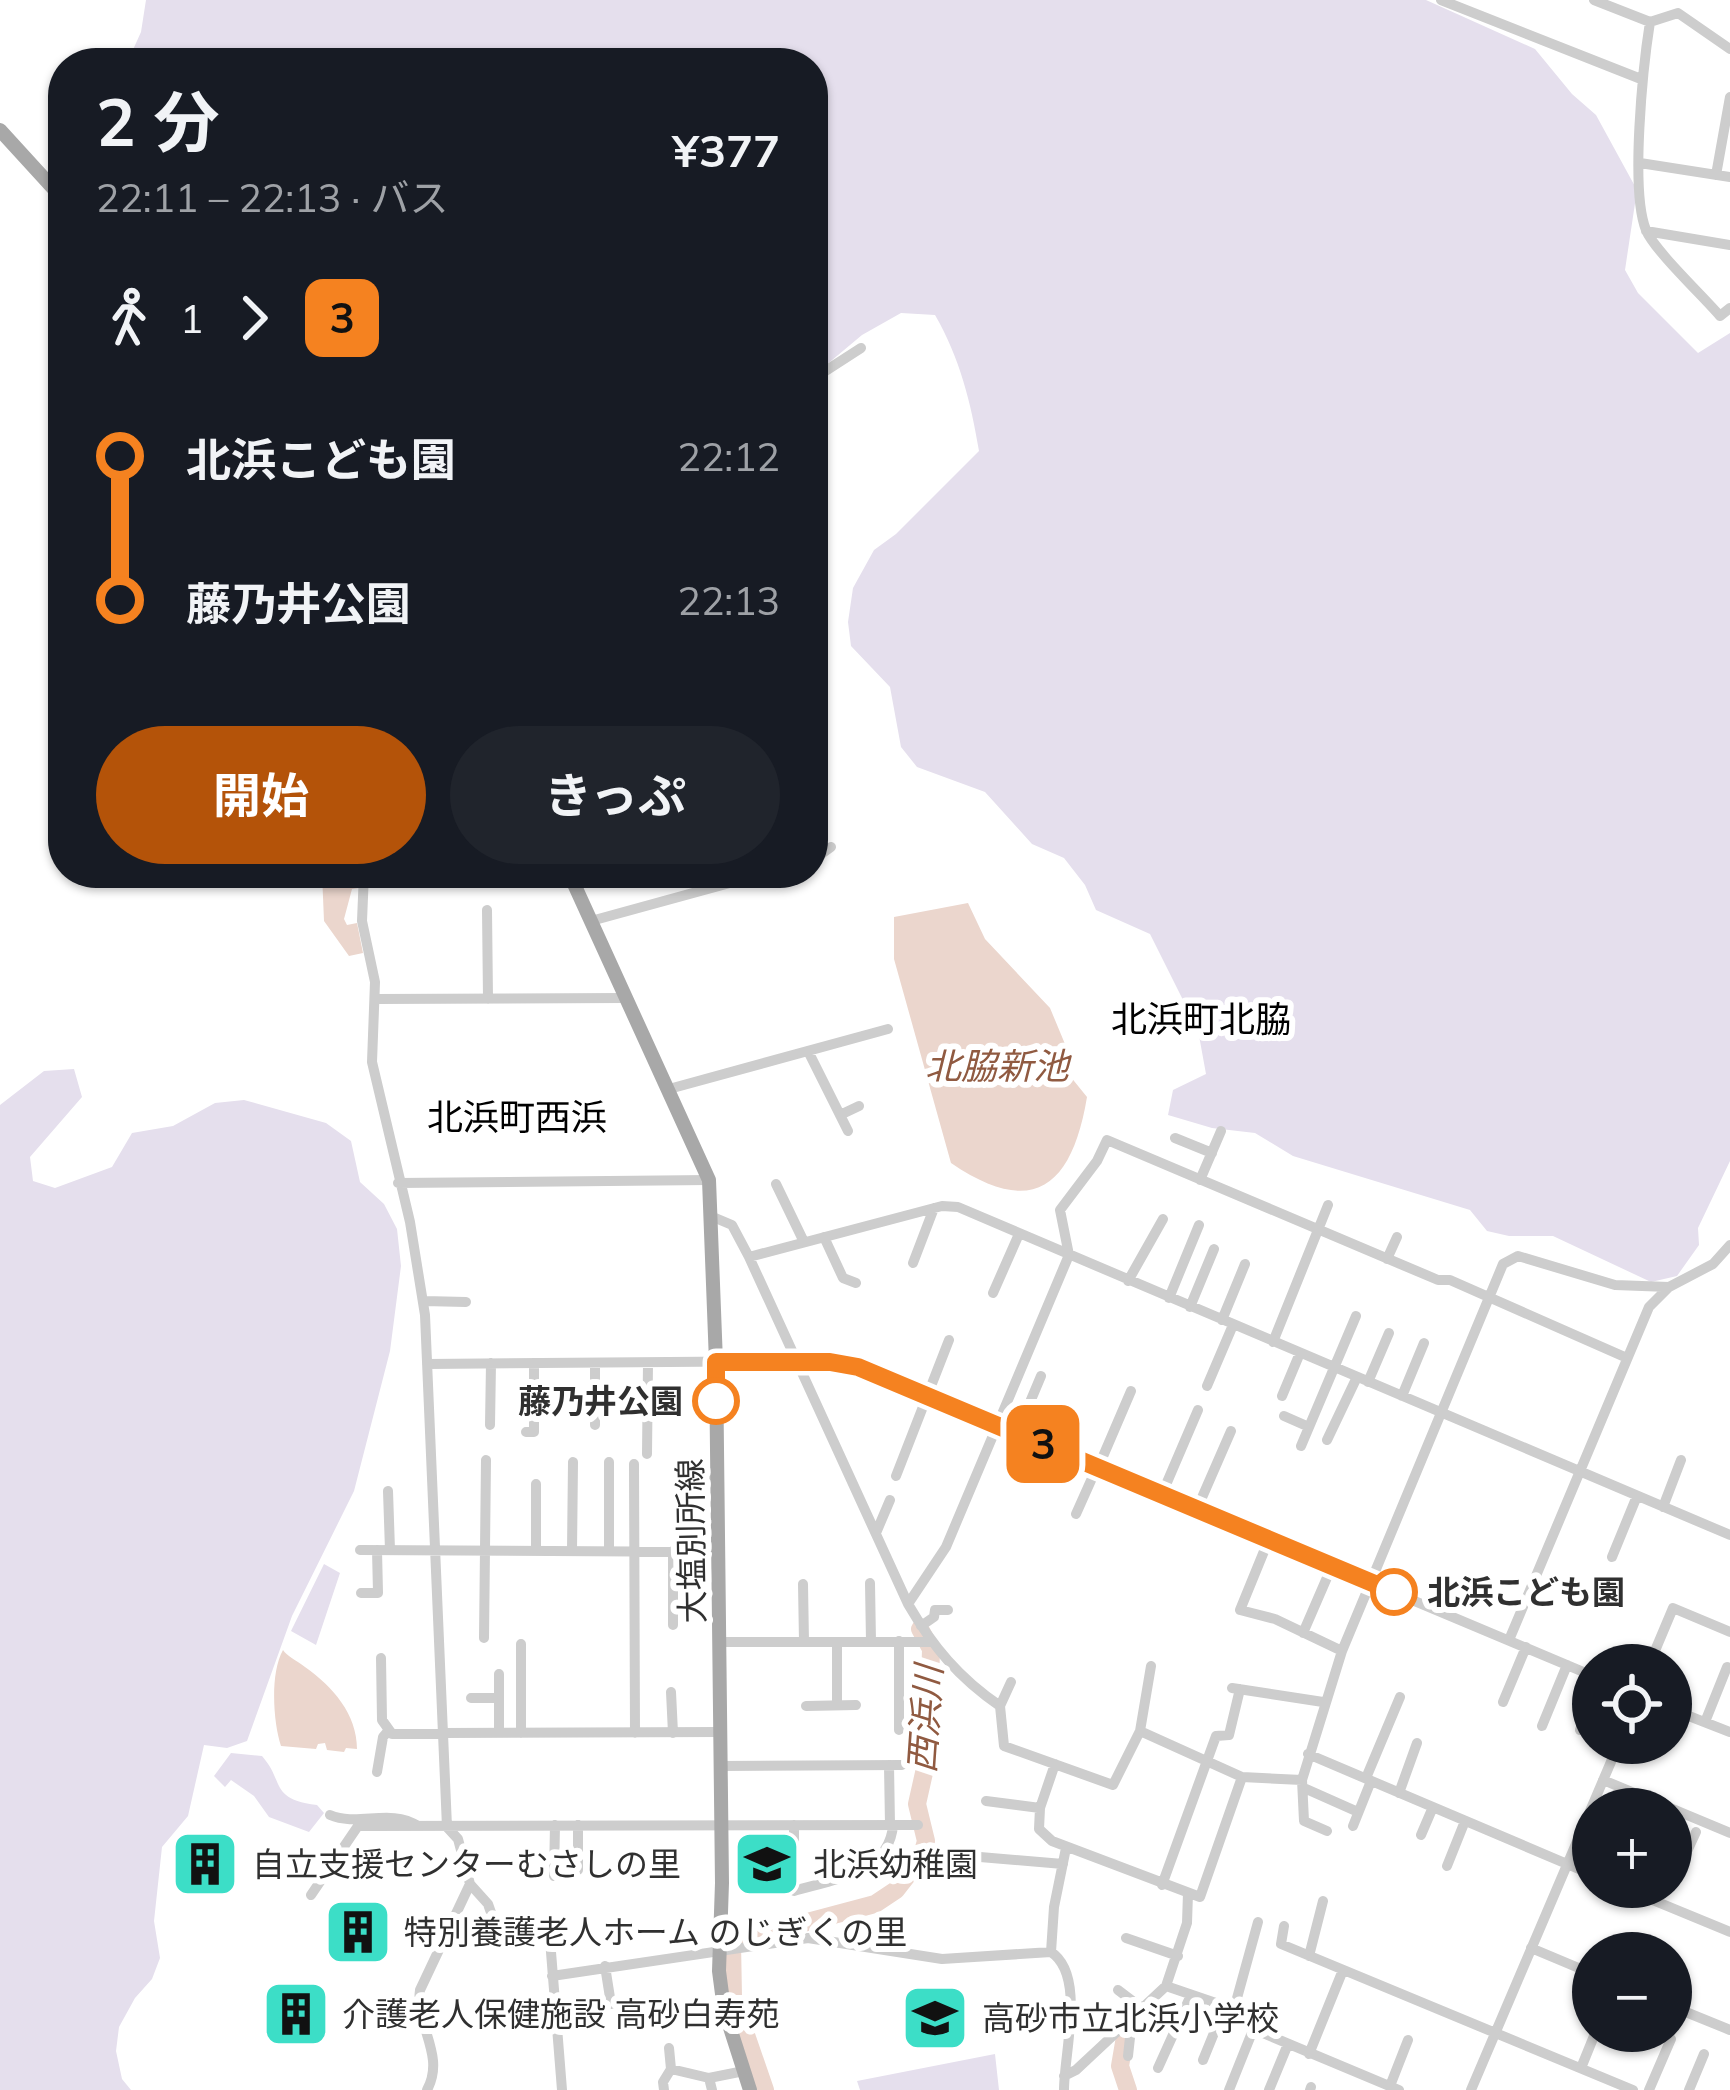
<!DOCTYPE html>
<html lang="ja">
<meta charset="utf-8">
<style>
body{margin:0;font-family:Mulish,"Noto Sans JP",sans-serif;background:#20242c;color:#f1f3f6;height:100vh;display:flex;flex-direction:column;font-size:45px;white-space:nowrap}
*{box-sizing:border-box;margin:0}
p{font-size:39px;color:#9ea1a6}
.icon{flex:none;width:66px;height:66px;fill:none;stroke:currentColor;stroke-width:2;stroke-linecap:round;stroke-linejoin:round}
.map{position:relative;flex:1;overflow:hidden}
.sheet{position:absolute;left:48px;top:48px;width:780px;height:840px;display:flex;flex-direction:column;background:#171b24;border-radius:48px;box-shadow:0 3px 9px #0004}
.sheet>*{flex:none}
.badge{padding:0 24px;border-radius:18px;font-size:42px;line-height:78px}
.fabs{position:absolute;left:1572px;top:1644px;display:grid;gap:24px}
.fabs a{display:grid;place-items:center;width:120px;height:120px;border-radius:50%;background:#171b24;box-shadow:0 3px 9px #0004;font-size:60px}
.map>.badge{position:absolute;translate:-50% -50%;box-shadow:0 0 0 6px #fff}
.legs{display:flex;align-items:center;gap:18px;height:132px;padding:0 48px;font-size:39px}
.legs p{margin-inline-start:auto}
.overview{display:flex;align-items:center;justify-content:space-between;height:204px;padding:0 48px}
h1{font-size:66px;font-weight:700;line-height:90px}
.cta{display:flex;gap:24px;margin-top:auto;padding:24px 48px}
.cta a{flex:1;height:138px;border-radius:72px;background:#b45309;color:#fff;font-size:48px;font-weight:700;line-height:138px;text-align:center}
.cta a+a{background:#20242c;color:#f1f3f6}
ul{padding:0 48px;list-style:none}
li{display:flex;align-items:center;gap:42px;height:144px;font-size:45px}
li i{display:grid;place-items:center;width:18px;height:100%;margin:0 15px;background:currentColor}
li i::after{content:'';width:30px;height:30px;margin:-15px;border:9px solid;border-radius:50%;background:#171b24}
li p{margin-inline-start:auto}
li:first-child i{background:linear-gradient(#0000 50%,currentColor 0)}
li:last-child i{background:linear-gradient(currentColor 50%,#0000 0)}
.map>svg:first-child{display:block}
.green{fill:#e5dfed}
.water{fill:#ebd6cd}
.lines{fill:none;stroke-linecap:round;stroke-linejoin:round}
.river{stroke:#ebd6cd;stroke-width:18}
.minor{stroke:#cdcdcd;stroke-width:10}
.major{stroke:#a8a8a8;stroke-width:14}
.line-1-casing{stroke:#fff;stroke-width:27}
.line-1{stroke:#f58220;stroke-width:18}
.stop-1-dot{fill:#fff;stroke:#f58220;stroke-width:6}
.labels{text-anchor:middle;stroke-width:12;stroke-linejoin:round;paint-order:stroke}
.stop-label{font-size:33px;font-weight:bold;fill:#303030;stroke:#fff;text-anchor:end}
.street-label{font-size:33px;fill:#303030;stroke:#fff}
.poi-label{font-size:33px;fill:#303030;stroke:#fff;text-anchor:start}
.neighbourhood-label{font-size:36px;fill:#000;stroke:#fff}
.water-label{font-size:36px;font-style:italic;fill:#905a41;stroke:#fff}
</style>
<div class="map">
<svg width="1730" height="2090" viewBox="0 0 1730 2090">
<rect width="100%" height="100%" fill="#fff"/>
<path class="green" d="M 146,0 L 1426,0 L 1535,49 L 1572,94 L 1596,115 L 1637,190 L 1625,270 L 1638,293 L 1698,353 L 1730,333 L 1730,1161 L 1698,1228 L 1699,1245 L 1677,1276 L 1651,1282 L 1553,1236 L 1509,1236 L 1487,1231 L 1470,1210 L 1293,1156 L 1255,1133 L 1212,1128 L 1168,1115 L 1173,1090 L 1206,1074 L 1198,1030 L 1150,934 L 1096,910 L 1085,885 L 1064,858 L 1032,844 L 985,792 L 917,767 L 901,747 L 890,687 L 851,646 L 848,622 L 853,588 L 874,550 L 896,534 L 979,451 C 971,403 960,358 935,315 L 901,313 L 862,335 L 813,376 L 813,63 L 127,63 L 141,32 Z
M 74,1069 L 82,1097 L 30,1157 L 33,1181 L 55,1188 L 112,1167 L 132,1133 L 173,1126 L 215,1103 L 244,1100 L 326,1123 L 351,1141 L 360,1182 L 384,1204 L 397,1229 L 401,1266 L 390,1351 L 354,1491 L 292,1616 L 247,1741 L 227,1748 L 204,1745 L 188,1816 L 162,1847 L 154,1921 L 160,1958 L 152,1979 L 135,1998 L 119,2027 L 116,2051 L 122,2079 L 131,2090 L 0,2090 L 0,1105 L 44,1071 Z
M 324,1564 L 340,1573 L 316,1645 L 291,1631 Z
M 231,1753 L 262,1756 C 285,1782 269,1799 317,1805 L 324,1813 L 309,1832 L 269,1817 L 254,1796 L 231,1780 L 225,1787 L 214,1776 Z
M 995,2054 L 999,2090 L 860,2090 L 857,2081 Z"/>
<path class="water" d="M 322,873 L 358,873 L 359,888 L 352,889 L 344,919 L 347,925 L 357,923 L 363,953 L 349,956 L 324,921 Z
M 968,903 L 985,939 L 1050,1008 L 1065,1044 L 1070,1076 L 1087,1097 C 1072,1187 1033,1219 951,1163 L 894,959 L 894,917 Z
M 283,1650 C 287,1656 296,1660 305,1667 C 333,1687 357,1714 357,1749 L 346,1748 L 344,1752 L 327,1750 L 325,1743 L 318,1744 L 316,1749 L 281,1746 C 273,1722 270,1673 283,1650 Z"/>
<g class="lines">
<path class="river" d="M 1126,2031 L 1120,2066 L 1128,2090
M 765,2090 L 733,1997 L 732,1942 L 875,1904 L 896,1890 L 921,1858 L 926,1841 L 917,1804 L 928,1755 L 931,1649 L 920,1629"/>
<path class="minor" d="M 1441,0 L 1641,79
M 1594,0 L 1650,22 L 1678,13 L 1730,49
M 1650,22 C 1643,66 1630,191 1646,230 C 1654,250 1704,297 1720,316 L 1730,308
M 1640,163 L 1730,177
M 1716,175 L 1730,97
M 1646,231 L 1730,245
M 813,379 L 861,348
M 813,860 L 831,847
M 364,873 L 362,921 L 375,982 L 372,1062 L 410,1222 L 425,1315 L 447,1827 L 458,1839 L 470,1884 L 488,1904 L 496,1927 L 542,1921 L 549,1927 L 562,2090
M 487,910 L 488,999
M 591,921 L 766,873
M 375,999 L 626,998
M 808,1051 L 848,1131
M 669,1089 L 888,1029
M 840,1115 L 859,1106
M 1175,1138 L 1212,1153
M 1200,1180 L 1221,1131
M 398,1183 L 709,1180
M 776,1184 L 804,1242
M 713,1217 L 732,1225 L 749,1257 L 908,1604 C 933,1647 959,1678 1000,1706 L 1004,1746 L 1113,1785 L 1140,1731 L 1242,1777 L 1302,1780 L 1342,1651 L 1503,1264 L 1518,1256 L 1615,1285 L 1669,1287
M 824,1237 L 843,1278 L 856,1283
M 749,1257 L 942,1206 L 958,1207 L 1730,1535
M 1387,1259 L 1397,1237
M 913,1263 L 934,1208
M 1128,1281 L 1163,1219
M 993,1293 L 1019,1234
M 1169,1298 L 1199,1225
M 424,1301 L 466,1302
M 1190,1307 L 1214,1249
M 1222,1320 L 1245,1264
M 1273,1342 L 1328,1205
M 595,1363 L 595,1425
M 427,1364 L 796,1361 L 858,1367 L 1593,1676
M 1368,1382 L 1389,1333
M 1207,1386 L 1233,1325
M 1282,1396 L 1300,1353
M 1402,1396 L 1424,1343
M 1284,1416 L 1309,1427
M 490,1425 L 491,1363
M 526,1432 L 534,1432 L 534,1363
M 1017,1433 L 1041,1376
M 1327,1440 L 1357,1377
M 1301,1446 L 1356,1316
M 647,1454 L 648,1363
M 609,1462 L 609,1551
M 634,1464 L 635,1733
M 1098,1468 L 1131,1391
M 896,1476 L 949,1340
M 388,1491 L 390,1550
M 1162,1494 L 1198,1410
M 1663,1507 L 1681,1460
M 1197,1509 L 1231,1431
M 1076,1514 L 1097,1467
M 876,1533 L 890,1500
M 1269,1539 L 1240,1610 L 1275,1619 L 1342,1651
M 360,1550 L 718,1552
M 536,1551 L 536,1484
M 572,1551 L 573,1462
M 673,1551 L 673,1625
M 681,1552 L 680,1478 L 717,1478
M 1612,1557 L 1637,1496
M 870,1583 L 871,1642
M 803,1584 L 804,1642
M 361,1593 L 378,1593 L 377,1550
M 908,1604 L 946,1547 L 1069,1255 L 1060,1210 L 1097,1161 L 1107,1140 L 1438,1280 L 1450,1280 L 1627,1358
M 921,1626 L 934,1617 L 935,1610 L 948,1610
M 1303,1633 L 1332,1566
M 484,1638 L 486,1460
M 1509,1640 L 1649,1307 L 1669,1287 L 1713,1264 L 1730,1245
M 899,1641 L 899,1730
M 719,1642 L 930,1642
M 837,1642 L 837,1705
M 381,1658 L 382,1720 L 392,1734 L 441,1734
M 1649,1665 L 1673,1608 L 1730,1632
M 1232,1688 L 1323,1702
M 671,1692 L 673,1733
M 471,1698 L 499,1698
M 1503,1702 L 1526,1647
M 806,1706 L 856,1705
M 1000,1706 L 1011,1682
M 1671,1709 L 1730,1732
M 1705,1722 L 1727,1667
M 1542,1726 L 1567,1665
M 1580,1730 L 1593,1698
M 1140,1731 L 1151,1666
M 441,1733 L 720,1732
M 499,1733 L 499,1674
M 521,1733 L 521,1644
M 1308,1754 L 1593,1875
M 1055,1764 L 1040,1808 L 1039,1829 L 1052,1841 L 1200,1897 L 1242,1777
M 889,1765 L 890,1825
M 720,1766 L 902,1765
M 377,1772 L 383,1737 L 389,1730
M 1366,1778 L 1400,1697
M 1302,1780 L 1304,1821 L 1327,1831
M 1603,1780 L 1730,1833
M 1304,1788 L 1358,1812
M 1399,1793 L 1417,1743
M 986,1801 L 1040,1808
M 330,1815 C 358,1827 390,1808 418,1826
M 578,1825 L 578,1870
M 794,1825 L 794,1891 C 831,1880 890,1873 893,1825
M 1353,1826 L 1371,1781
M 1421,1835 L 1433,1807
M 980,1857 L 1063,1864
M 1447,1866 L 1465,1821
M 554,1876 L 555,1825
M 1162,1885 L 1216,1736 L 1229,1735 L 1240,1689
M 1671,1886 L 1696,1832
M 1621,1887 L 1730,1932
M 311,1895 L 358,1826 L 918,1825
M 1284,1926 L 1281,1944 L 1633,2090
M 1126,1938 L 1178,1956
M 1531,1948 L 1593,1974
M 1051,1952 L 1054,1907 L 1066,1848
M 1309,1956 L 1323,1901
M 605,1966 L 611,2004
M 552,1976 L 808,1938 L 942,1959 L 1051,1952 C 1086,1975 1064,2052 1064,2090
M 1166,1986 L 1251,2015 L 1258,2031 L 1399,2090
M 1118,1990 L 1143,2009
M 1671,2006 L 1730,2030
M 1234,2009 L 1258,1922
M 1309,2054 L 1343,1970
M 1128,2056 L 1132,2019
M 1203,2060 L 1225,2006
M 1158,2068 L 1191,1995
M 1581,2068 L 1596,2031
M 671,2069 L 709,2078 L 712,2090
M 1064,2076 L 1076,2070 L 1166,1986 L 1187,1923 L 1188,1893
M 709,2078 L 744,2071
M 1390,2086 L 1408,2040
M 427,2090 C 446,2055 415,2026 420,1990 L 470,1884
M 664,2090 L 663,2082 L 671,2069 L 669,2048
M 1229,2090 L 1255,2025
M 1269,2090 L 1288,2044
M 1310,2090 L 1311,2087
M 1471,2090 L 1619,1743
M 1649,2090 L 1671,2039
M 1689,2090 L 1704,2054"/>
<path class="major" d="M 0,130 L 63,199
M 569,873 L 709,1180 L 716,1362 L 722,1883 L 719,1971 L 724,2009 L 750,2090"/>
</g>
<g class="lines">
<g class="line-1-casing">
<path id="line-1" d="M 716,1401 L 716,1362 L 830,1362 L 858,1367 L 1394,1592"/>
</g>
<use href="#line-1" class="line-1"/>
</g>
<defs>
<g id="building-square" transform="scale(3.45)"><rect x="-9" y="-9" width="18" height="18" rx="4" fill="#3cdec7" stroke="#fff"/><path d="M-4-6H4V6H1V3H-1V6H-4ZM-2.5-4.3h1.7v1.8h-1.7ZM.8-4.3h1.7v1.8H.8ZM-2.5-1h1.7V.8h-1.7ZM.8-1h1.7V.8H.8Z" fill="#111"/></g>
<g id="school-square" transform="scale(3.45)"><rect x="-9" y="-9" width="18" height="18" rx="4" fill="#3cdec7" stroke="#fff"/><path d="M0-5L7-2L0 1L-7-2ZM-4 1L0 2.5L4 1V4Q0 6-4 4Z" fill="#111"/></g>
</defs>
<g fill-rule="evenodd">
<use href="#building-square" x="205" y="1864"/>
<use href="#school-square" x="767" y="1864"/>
<use href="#building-square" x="358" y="1932"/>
<use href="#building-square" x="296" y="2014"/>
<use href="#school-square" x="935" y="2018"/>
</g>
<g class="stop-1-dot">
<circle cx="716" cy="1401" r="21"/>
<circle cx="1394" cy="1592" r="21"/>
</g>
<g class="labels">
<g class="stop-label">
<text x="683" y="1413">藤乃井公園</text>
<text x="1427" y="1604" text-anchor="start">北浜こども園</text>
</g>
<g class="street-label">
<text transform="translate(691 1541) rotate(-91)" y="12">大塩別所線</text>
</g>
<g class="poi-label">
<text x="252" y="1876">自立支援センターむさしの里</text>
<text x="813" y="1876">北浜幼稚園</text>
<text x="404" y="1944">特別養護老人ホーム のじぎくの里</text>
<text x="342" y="2026">介護老人保健施設 高砂白寿苑</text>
<text x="982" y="2030">高砂市立北浜小学校</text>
</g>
<g class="neighbourhood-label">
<text x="1201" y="1032">北浜町北脇</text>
<text x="517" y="1130">北浜町西浜</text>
</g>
<g class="water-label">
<text x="997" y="1079">北脇新池</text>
<text transform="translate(925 1719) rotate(-86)" y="13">西浜川</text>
</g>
</g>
</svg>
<div class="fabs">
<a><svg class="icon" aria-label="locate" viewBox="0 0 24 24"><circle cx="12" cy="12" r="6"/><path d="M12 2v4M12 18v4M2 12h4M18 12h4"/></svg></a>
<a>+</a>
<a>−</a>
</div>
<b class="badge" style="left:1043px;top:1444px;background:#f58220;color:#111">3</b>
<section class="sheet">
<div class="overview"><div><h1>2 分</h1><p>22:11 – 22:13 · バス</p></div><b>¥377</b></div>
<div class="legs"><svg class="icon" aria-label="walk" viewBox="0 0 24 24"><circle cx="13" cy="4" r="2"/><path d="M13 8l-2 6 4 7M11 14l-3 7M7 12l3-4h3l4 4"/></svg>1<svg class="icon" aria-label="forward" viewBox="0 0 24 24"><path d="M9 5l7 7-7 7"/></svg><b class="badge" style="background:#f58220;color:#111">3</b></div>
<ul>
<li><i style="color:#f58220"></i><b>北浜こども園</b><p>22:12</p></li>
<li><i style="color:#f58220"></i><b>藤乃井公園</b><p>22:13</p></li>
</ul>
<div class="cta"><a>開始</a><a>きっぷ</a></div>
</section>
</div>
